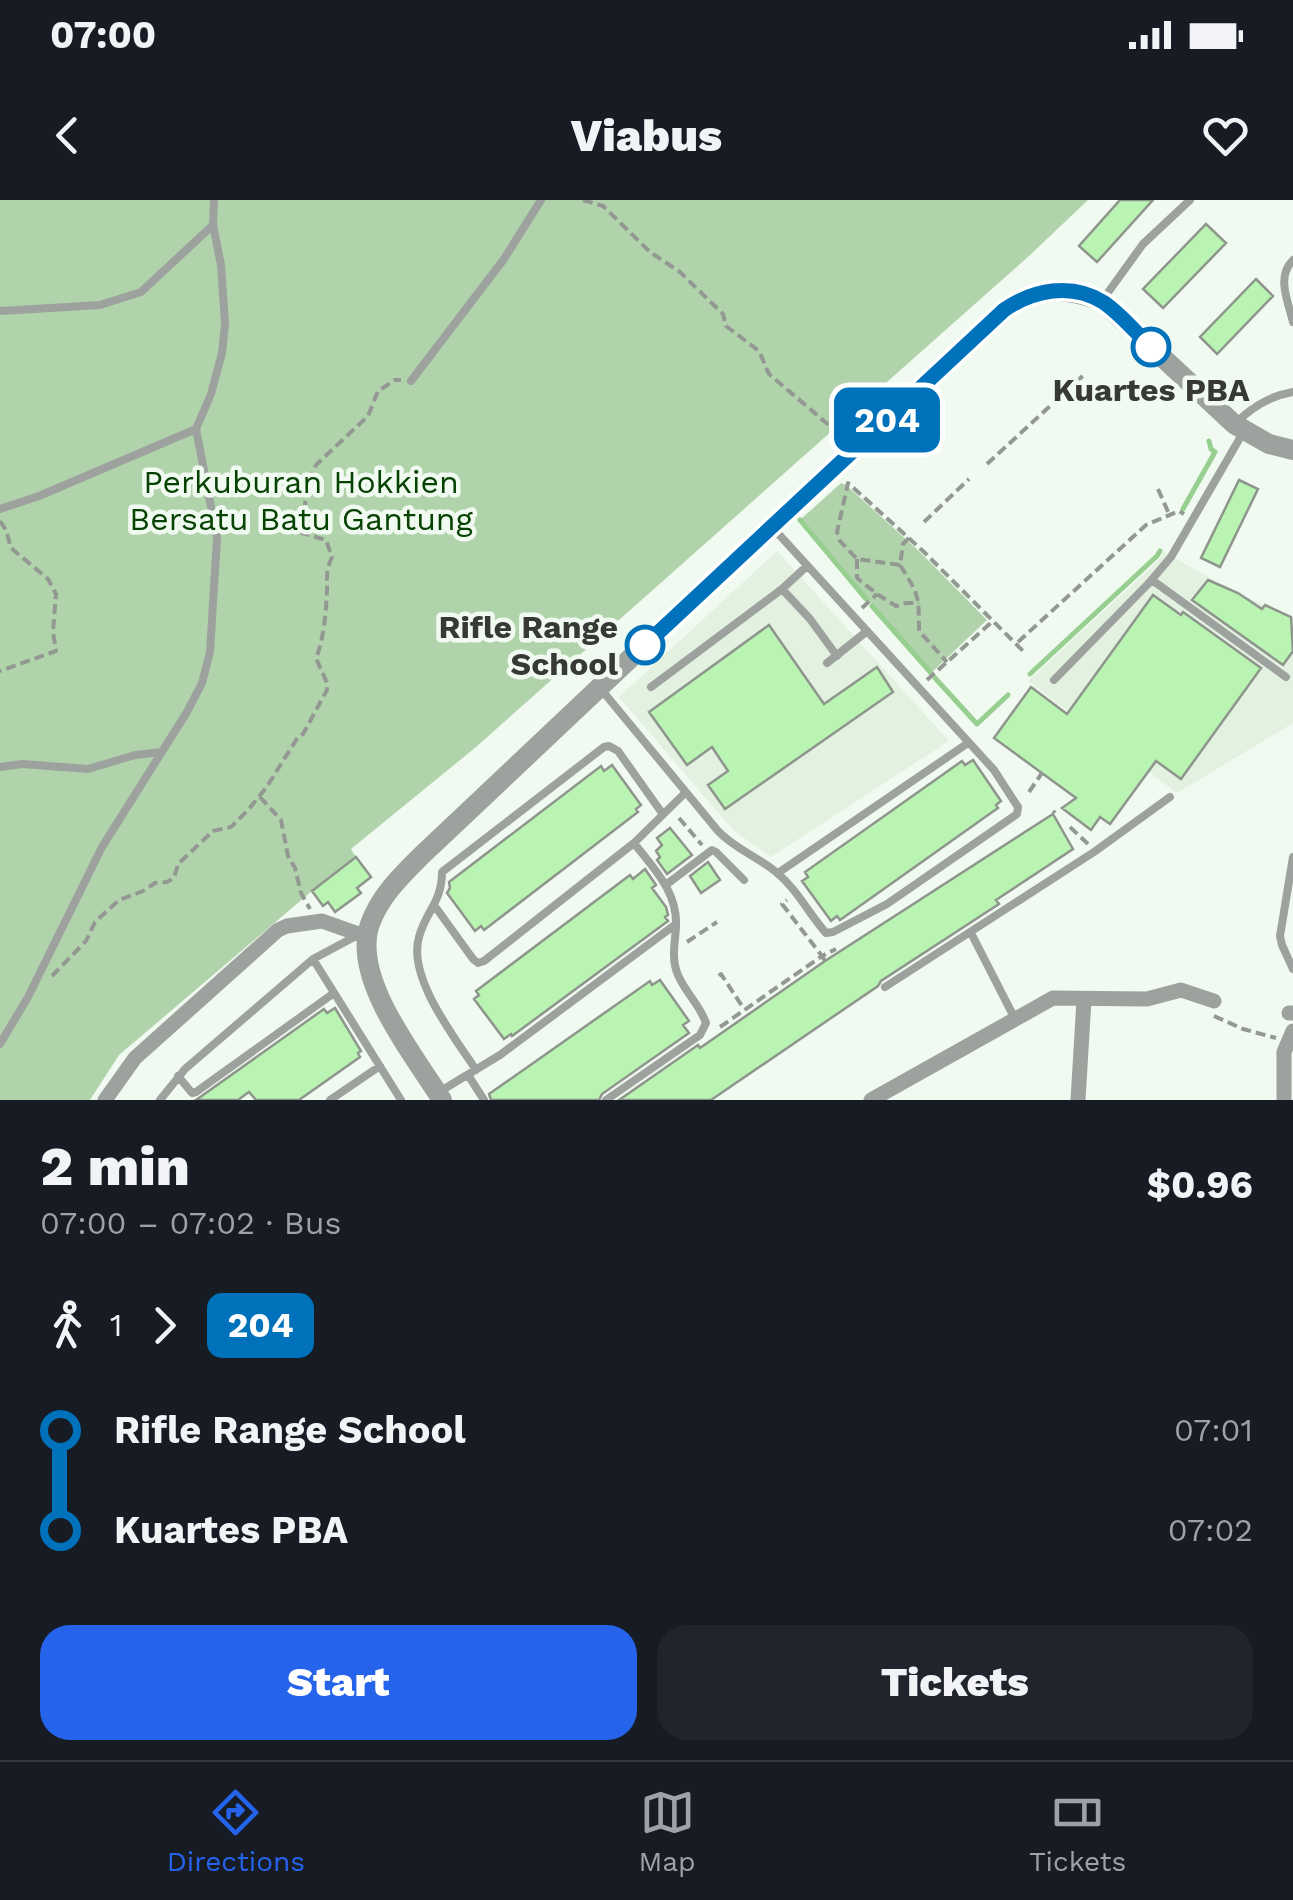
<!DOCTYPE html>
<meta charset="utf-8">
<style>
body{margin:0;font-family:"Work Sans",sans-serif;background:#20242c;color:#f1f3f6;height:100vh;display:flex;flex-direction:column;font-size:38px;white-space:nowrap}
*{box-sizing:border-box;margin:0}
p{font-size:32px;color:#9ea1a6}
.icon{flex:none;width:55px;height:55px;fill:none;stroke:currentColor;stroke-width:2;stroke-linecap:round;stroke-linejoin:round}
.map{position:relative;height:900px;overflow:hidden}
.details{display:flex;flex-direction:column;background:#171b24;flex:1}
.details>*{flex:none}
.badge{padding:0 20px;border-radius:15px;font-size:35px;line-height:65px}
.map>.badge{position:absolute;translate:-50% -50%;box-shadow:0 0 0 5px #fff}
.legs{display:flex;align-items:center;gap:15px;height:110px;padding:0 40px;font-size:32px}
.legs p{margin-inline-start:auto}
.overview{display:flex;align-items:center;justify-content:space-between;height:170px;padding:0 40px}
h1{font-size:55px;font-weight:800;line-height:75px}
.primary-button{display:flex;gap:20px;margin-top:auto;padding:20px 40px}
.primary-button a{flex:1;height:115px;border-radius:30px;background:#2563eb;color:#fff;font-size:40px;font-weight:800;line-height:115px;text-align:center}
.primary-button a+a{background:#20242c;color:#f1f3f6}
ul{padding:0 40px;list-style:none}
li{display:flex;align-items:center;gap:35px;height:100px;font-size:38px}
li i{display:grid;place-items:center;width:15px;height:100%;margin:0 12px;background:currentColor}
li i::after{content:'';width:25px;height:25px;margin:-12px;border:8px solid;border-radius:50%;background:#171b24}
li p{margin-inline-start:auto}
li:first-child i{background:linear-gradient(#0000 50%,currentColor 0)}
li:last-child i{background:linear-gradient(currentColor 50%,#0000 0)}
.status{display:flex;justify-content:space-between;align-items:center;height:70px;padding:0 50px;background:#171b24;direction:ltr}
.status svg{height:28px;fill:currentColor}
header{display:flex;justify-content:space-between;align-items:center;height:130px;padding:0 40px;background:#171b24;font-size:45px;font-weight:800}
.tabs{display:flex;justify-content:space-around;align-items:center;height:140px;border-top:2px solid #363941;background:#171b24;font-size:28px;color:#9ea1a6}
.tabs a{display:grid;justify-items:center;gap:5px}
.tabs .current{color:#2563eb}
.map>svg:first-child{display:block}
.built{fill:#e3f1e1}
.green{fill:#b0d3ab}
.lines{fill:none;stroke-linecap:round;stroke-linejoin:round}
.stream{stroke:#96cf8f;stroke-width:5}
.building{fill:#b9f4b2;stroke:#8e958c;stroke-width:2.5}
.path{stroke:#939992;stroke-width:4;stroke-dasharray:10 5;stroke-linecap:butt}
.service{stroke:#9ea29e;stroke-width:8}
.minor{stroke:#9ea29e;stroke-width:15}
.tertiary{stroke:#9ea29e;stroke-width:20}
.line-1-casing{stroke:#fff;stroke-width:22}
.line-1{stroke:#0072bc;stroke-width:15}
.stop-1-dot{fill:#fff;stroke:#0072bc;stroke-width:5}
.labels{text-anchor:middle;stroke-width:9;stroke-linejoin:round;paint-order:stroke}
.stop-label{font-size:32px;font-weight:bold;fill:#363935;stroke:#f1faf0}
.park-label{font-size:32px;fill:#064302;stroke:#f1faf0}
</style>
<div class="status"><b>07:00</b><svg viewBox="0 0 49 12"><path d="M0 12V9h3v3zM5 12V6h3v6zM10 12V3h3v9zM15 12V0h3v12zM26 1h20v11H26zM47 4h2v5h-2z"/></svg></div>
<header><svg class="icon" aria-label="back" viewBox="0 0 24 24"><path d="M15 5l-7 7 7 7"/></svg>Viabus<svg class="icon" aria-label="heart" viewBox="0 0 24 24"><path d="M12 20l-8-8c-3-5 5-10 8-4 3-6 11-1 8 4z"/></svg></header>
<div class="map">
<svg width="1293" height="900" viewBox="0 0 1293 900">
<rect width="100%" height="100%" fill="#f1faf0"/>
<path class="built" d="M 777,351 L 949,541 L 771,657 L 734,631 L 619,497 Z
M 1164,352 L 1235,392 L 1293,418 L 1293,523 L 1177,593 L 1028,481 L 1158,361 Z"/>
<path class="green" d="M 0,0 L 1088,0 L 1029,56 L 476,547 L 351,649 L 356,657 L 312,691 L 119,855 L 90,900 L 0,900 Z
M 841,283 L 846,285 L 919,351 L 987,420 L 931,473 L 800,320 Z"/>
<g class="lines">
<path class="stream" d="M 1183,309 L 1215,252 L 1211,249 L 1209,241
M 800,320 L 866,399
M 872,406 L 931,473
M 1030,474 L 1157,356 L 1160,351
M 935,478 L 977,524 L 1008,495"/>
</g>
<path class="building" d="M 1120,0 L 1153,0 L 1097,62 L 1079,46 Z
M 1206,24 L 1226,43 L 1163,108 L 1143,89 Z
M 1256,79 L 1273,96 L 1217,154 L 1200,137 Z
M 1239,280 L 1258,289 L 1220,367 L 1201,358 Z
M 1208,380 L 1238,393 L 1262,409 L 1265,405 L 1291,417 L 1293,451 L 1283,465 L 1192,400 Z
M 1153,395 L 1181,415 L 1183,412 L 1261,468 L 1181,579 L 1156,561 L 1110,624 L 1100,617 L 1091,630 L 1062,608 L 1076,598 L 994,538 L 1031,487 L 1067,514 Z
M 769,425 L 824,504 L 877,467 L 893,492 L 725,609 L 708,585 L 728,571 L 712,547 L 687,565 L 649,512 Z
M 973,560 L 1001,601 L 996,605 L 998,608 L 840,720 L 837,716 L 831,721 L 802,681 L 808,677 L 805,672 L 962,561 L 965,565 Z
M 612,565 L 641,605 L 636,609 L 638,612 L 484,730 L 481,726 L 475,731 L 447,693 L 450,688 L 449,682 L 601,566 L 604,571 Z
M 1053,614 L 1073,649 L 996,700 L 999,704 L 881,781 L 878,786 L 711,900 L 619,900 L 698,845 L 700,848 L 825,761 Z
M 670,628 L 692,655 L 667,674 L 657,660 L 660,657 L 656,651 L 662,645 L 657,638 Z
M 356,657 L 371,677 L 357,688 L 361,693 L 335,712 L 328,702 L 323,706 L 312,691 Z
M 708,662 L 720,680 L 701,693 L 690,676 Z
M 645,669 L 656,685 L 652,688 L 666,707 L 668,715 L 665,717 L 668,721 L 512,836 L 511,834 L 504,839 L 474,799 L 479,795 L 476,791 L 630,675 L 633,679 Z
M 660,780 L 689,821 L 683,825 L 689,833 L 602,894 L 599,900 L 491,900 L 489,894 L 650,781 L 652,785 Z
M 335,808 L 361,851 L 358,853 L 360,857 L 299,900 L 256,900 L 249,892 L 238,900 L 196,900 L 324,809 L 327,813 Z"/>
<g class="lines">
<path class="path" d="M 583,0 L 603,6 L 650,52 L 680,72 L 723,114 L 726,126 L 759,151 L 769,174 L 844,238
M 987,264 L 1086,173
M 1158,289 L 1169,314
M 0,321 L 6,330 L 11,348 L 48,379 L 56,394 L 53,432 L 56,451 L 0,471
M 924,322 L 969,279
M 909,338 L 903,344 L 900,365 C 919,395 919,396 919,431 L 947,462
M 857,359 L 857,378 L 877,394 L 896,406 L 906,403 L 919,403
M 900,365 L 857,359 L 840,341 L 837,332 L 848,283 L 923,351 L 1026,454
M 862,408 L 877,394
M 1018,442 L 1146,325 L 1179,311 L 1184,314
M 927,480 L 993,421
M 1029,592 L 1042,573
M 260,597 L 281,620 L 288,656 L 295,668 L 301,693 L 310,709
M 1053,611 L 1055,613
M 679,618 L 702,645
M 1070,627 L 1088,644
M 687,742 L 717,722
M 825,761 L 822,756 L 836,749
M 52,776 L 86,741 L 95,722 L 119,700 L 143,691 L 155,683 L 167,682 L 174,678 L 178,664 L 213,631 L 231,627 L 248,610 L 266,588 L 298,537 L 303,534 L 327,490 L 327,483 L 316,458 C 324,439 326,412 327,390 C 327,377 326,370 332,357 L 326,340 L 302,333 L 307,285 L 316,265 L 368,216 L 378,191 L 395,180 L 401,180
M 719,776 L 721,774 L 744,809
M 1214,816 L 1243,829 L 1276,838
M 720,827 L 822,756 L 782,704 L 787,700"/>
<path class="service" d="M 1293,60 C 1276,77 1288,101 1293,122
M 1104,98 L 1143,44 L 1190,0
M 0,111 L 100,105 L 141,92 L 213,25
M 411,181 L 504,59 L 541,0
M 1237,222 C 1253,206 1270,196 1293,192
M 0,309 L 39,296 L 196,229
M 1152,380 L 1286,477
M 782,389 L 807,366
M 827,463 L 866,432
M 1054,480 L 1148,384 L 1171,357 L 1244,231
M 651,487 L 782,389 L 810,419 L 837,456
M 600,488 L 718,631 C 735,649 758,657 776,672 C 797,689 809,714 826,733 L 833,732 L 887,704 L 1017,614 L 1018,607 L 994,570 L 773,328
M 0,567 L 22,564 L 88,569 L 135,555 L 162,552
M 1293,657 L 1280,736 L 1282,745 L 1293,769
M 778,673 L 968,543
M 667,684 L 712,650 L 716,652 L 744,680
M 434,705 L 473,759 L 478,763 L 484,761 L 634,643 L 686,592
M 971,733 L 1015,819
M 313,759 L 401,900
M 885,787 L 1094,652 L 1170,597
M 0,844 L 28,797 L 102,647 L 187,512 L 202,483 L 210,452 L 217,338 L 196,229 L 211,194 L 222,153 L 225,124 L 221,65 L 213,25 L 214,0
M 476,870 C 455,838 407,777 419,737 C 426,711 442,702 442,672 L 604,547 L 609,546 L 618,551 L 662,613
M 468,875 L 484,900
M 178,876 L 192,893 L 196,892 L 334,793
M 439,892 L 500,855 L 676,724
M 160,900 L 185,869 L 313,759 L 358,735
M 330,900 L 380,866
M 606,900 L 700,835 L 706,823 C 700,805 685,792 678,775 C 671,759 675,743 676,727 C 678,692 654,669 634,643"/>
<path class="minor" d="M 1289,813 L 1293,813
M 105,900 L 135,858 L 278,730 L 287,726 L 322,721 L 367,737
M 871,900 L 1053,798 L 1147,799 L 1181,790 L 1214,801
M 1078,900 L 1084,800
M 1284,900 L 1284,852 L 1293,831"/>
<path class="tertiary" d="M 442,900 C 414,855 351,778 370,724 C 380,696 401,676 422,655 L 673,418 L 1004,111 C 1040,86 1063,87 1102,101 L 1234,224 L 1269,244 L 1293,250"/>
</g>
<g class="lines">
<g class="line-1-casing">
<path id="line-1" d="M 645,445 L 1004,110 C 1033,90 1071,82 1103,102 C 1121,114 1136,133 1151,147"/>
</g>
<use href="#line-1" class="line-1"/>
</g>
<g class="stop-1-dot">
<circle cx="1151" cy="147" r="18"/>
<circle cx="645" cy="445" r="18"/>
</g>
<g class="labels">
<g class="stop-label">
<text x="1151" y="201">Kuartes PBA</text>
<text x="618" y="438" text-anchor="end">Rifle Range<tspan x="618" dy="37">School</tspan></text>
</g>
<g class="park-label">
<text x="301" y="293">Perkuburan Hokkien<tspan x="301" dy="37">Bersatu Batu Gantung</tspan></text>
</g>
</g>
</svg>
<b class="badge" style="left:887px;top:220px;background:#0072bc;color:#fff">204</b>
</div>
<section class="details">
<div class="overview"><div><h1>2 min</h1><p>07:00 – 07:02 · Bus</p></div><b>$0.96</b></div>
<div class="legs"><svg class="icon" aria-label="walk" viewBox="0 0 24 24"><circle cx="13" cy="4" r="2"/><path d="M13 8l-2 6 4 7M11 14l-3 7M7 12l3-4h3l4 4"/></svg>1<svg class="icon" aria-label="forward" viewBox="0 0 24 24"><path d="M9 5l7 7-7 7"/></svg><b class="badge" style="background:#0072bc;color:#fff">204</b></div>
<ul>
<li><i style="color:#0072bc"></i><b>Rifle Range School</b><p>07:01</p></li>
<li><i style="color:#0072bc"></i><b>Kuartes PBA</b><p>07:02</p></li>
</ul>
<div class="primary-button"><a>Start</a><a>Tickets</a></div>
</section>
<nav class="tabs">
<a class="current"><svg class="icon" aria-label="directions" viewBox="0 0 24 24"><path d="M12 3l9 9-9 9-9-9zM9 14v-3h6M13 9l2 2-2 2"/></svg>Directions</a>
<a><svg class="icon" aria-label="map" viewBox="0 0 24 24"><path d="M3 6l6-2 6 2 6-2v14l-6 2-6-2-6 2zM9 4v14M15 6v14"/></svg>Map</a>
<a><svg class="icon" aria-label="tickets" viewBox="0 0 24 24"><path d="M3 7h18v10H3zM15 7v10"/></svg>Tickets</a>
</nav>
